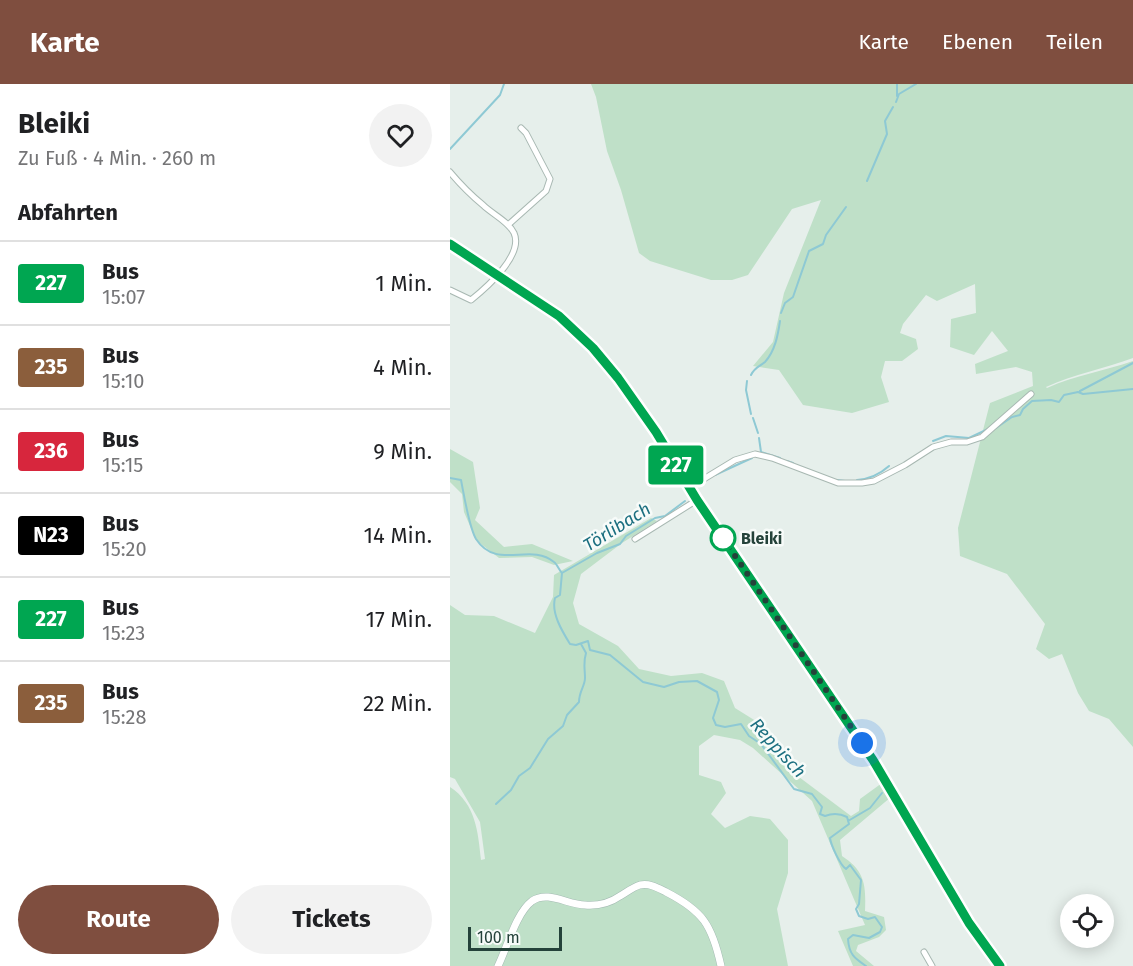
<!DOCTYPE html>
<html lang="de">
<meta charset="utf-8">
<style>
body{margin:0;font-family:"Fira Sans",sans-serif;background:#f2f2f2;color:#202124;height:100vh;display:flex;flex-direction:column;font-size:22px;white-space:nowrap}
*{box-sizing:border-box;margin:0}
p{font-size:20px;color:#757577}
.icon{flex:none;width:33px;height:33px;fill:none;stroke:currentColor;stroke-width:2;stroke-linecap:round;stroke-linejoin:round}
.map{position:relative;flex:1;overflow:hidden}
.panel{display:flex;flex-direction:column;background:#fff;width:450px}
.panel>*{flex:none}
.badge{padding:0 12px;border-radius:4px;font-size:21px;line-height:39px}
.controls{position:absolute;left:610px;top:810px;display:grid;gap:12px}
.controls a{display:grid;place-items:center;width:54px;height:54px;border-radius:50%;background:#fff;box-shadow:0 3px 15px #0003;font-size:30px}
.scale{position:absolute;left:18px;bottom:15px;width:94px;box-sizing:border-box;padding-left:6px;border:3px solid #24423a;border-top:0;font-size:16px;line-height:21px;white-space:nowrap;color:#24423a;-webkit-text-stroke:4px #f7fbf9;paint-order:stroke}
.you{position:absolute;width:30px;height:30px;margin:-15px;border:4px solid #fff;border-radius:50%;background:#1a73e8;box-shadow:0 0 0 9px #1a73e833}
.map>.badge{position:absolute;translate:-50% -50%;box-shadow:0 0 0 3px #fff}
h2{padding:0 18px;font-size:22px;line-height:54px}
.round{display:grid;place-items:center;flex:none;width:63px;height:63px;border-radius:32px;background:#f2f2f2}
.overview{display:flex;align-items:center;justify-content:space-between;height:102px;padding:0 18px}
h1{font-size:28px;font-weight:700;line-height:45px}
.action{display:flex;gap:12px;margin-top:auto;padding:12px 18px}
.action a{flex:1;height:69px;border-radius:36px;background:#7f4e3f;color:#fff;font-size:24px;font-weight:700;line-height:69px;text-align:center}
.action a+a{background:#f2f2f2;color:#202124}
ul{padding:0;list-style:none}
li{display:flex;align-items:center;gap:18px;height:84px;padding:0 18px;border-top:2px solid #e0e0e0}
li div{flex:1}
li b{display:block;font-size:22px}
li em{font-style:normal}
li .badge{min-width:66px;font-weight:700;text-align:center}
header{display:flex;align-items:center;gap:36px;box-sizing:border-box;height:84px;padding:0 30px;background:#7f4e3f;color:#fff}
header strong{font-size:28px}
nav{display:flex;gap:33px;margin-inline-start:auto;font-size:21px}
main{display:flex;flex:1;min-height:0}
.map>svg:first-child{display:block}
.green{fill:#bfe0c8}
.lines{fill:none;stroke-linecap:round;stroke-linejoin:round}
.stream{stroke:#8ec9d4;stroke-width:2}
.street-casing{stroke:#a8b8b2;stroke-width:7}
.secondary-casing{stroke:#a4bbb3;stroke-width:8}
.street{stroke:#fff;stroke-width:5}
.secondary{stroke:#fff;stroke-width:7}
.line-casing{stroke:#fff;stroke-width:14}
.line{stroke:#00a651;stroke-width:9}
.walk{stroke:#24423a;stroke-width:6;stroke-dasharray:0 10.8}
.stop-dot{fill:#fff;stroke:#00a651;stroke-width:3}
.labels{text-anchor:middle;stroke-width:5;stroke-linejoin:round;paint-order:stroke}
.stop-label{font-size:16px;font-weight:bold;fill:#24423a;stroke:#f7fbf9;text-anchor:start}
.water-label{font-size:18px;font-style:italic;fill:#1c6f80;stroke:#f7fbf9}
</style>
<header>
<strong>Karte</strong>
<nav><a>Karte</a><a>Ebenen</a><a>Teilen</a></nav>
</header>
<main>
<section class="panel">
<div class="overview"><div><h1>Bleiki</h1><p>Zu Fuß · 4 Min. · 260 m</p></div><a class="round"><svg class="icon" aria-label="heart" viewBox="0 0 24 24"><path d="M12 20l-8-8c-3-5 5-10 8-4 3-6 11-1 8 4z"/></svg></a></div>
<h2>Abfahrten</h2>
<ul>
<li><span class="badge" style="background:#00a651;color:#fff">227</span><div><b>Bus</b><p>15:07</p></div><em>1 Min.</em></li>
<li><span class="badge" style="background:#8b5e3c;color:#fff">235</span><div><b>Bus</b><p>15:10</p></div><em>4 Min.</em></li>
<li><span class="badge" style="background:#d7263d;color:#fff">236</span><div><b>Bus</b><p>15:15</p></div><em>9 Min.</em></li>
<li><span class="badge" style="background:#000;color:#fff">N23</span><div><b>Bus</b><p>15:20</p></div><em>14 Min.</em></li>
<li><span class="badge" style="background:#00a651;color:#fff">227</span><div><b>Bus</b><p>15:23</p></div><em>17 Min.</em></li>
<li><span class="badge" style="background:#8b5e3c;color:#fff">235</span><div><b>Bus</b><p>15:28</p></div><em>22 Min.</em></li>
</ul>
<div class="action"><a>Route</a><a>Tickets</a></div>
</section>
<div class="map">
<svg width="683" height="882" viewBox="0 0 683 882">
<rect width="100%" height="100%" fill="#e6efeb"/>
<path class="green" d="M 141,0 L 683,0 L 683,274 C 654,285 624,290 596,303 L 597,304 C 625,291 655,287 683,277 L 683,663 L 659,635 L 639,627 L 628,609 L 612,570 L 599,575 L 586,565 L 595,540 L 557,490 L 510,472 L 508,444 L 540,319 L 583,302 L 582,288 L 566,283 L 526,290 L 525,280 L 558,267 L 542,247 L 524,271 L 500,263 L 501,235 L 526,229 L 525,200 L 487,217 L 476,211 L 453,240 L 450,249 L 466,255 L 468,265 L 452,277 L 435,277 L 431,293 L 439,318 L 402,329 L 353,321 L 329,286 L 303,282 L 323,258 L 334,209 L 371,116 L 342,125 L 298,191 L 282,196 L 261,196 L 200,177 L 189,169 L 171,106 L 157,67 L 146,13 Z
M 0,365 L 23,378 L 30,424 L 25,436 L 54,463 L 82,460 L 123,477 L 104,481 L 82,473 L 49,474 L 26,456 L 14,428 L 12,410 L 0,398 Z
M 201,434 L 207,437 L 172,459 L 131,490 L 123,519 L 129,540 L 168,562 L 189,585 L 221,592 L 252,589 L 274,597 L 285,624 L 309,639 L 337,684 L 401,732 L 409,727 L 410,715 L 432,699 L 441,713 L 390,756 L 392,772 C 415,787 416,801 415,827 L 434,833 L 436,846 L 429,853 L 408,861 L 406,867 L 424,882 L 403,882 L 388,847 L 415,841 L 362,717 L 303,664 L 290,656 L 264,651 L 249,662 L 249,691 L 271,698 L 276,709 L 261,730 L 275,744 L 300,732 L 320,735 L 338,756 L 338,789 L 327,825 L 338,882 L 0,882 L 0,703 C 26,720 28,748 31,776 L 35,775 L 30,738 L 5,695 L 0,693 L 0,521 L 15,531 L 44,532 L 85,549 L 103,513 L 104,491 Z"/>
<g class="lines">
<path class="stream" d="M 447,12 L 447,0
M 446,18 L 449,10 L 466,0
M 0,65 L 50,11 L 54,0
M 417,97 L 437,50 L 435,37 L 443,23
M 331,229 L 335,219 L 343,213 L 359,167 L 373,160 L 376,151 L 396,123
M 301,291 C 305,283 309,283 315,278 C 325,267 328,251 330,237
M 297,297 L 296,306 L 301,330
M 630,307 L 683,279
M 303,334 L 308,349
M 546,344 L 562,333 L 570,331 L 573,325 L 582,317 L 601,316 L 609,318 L 614,311 L 628,308 L 633,310 L 683,305
M 309,354 L 311,368
M 483,357 L 496,352 L 519,354 L 538,345
M 311,368 L 330,374
M 337,377 L 343,379
M 265,391 L 302,374
M 0,394 L 11,396 C 14,411 19,443 26,455 C 47,487 80,458 104,478 C 107,480 109,486 112,489 L 110,511 L 105,514 C 101,529 112,547 120,560 L 126,561 L 138,557 L 140,566 L 160,571 L 193,598 L 214,603 L 229,598 L 247,597 L 267,608 L 269,616 L 263,634 L 266,641 L 275,643 L 291,640 L 299,652 L 311,660 L 344,705 L 362,710 L 372,723 L 370,730 L 375,732 C 383,729 389,729 397,733 L 399,740 L 380,754 C 381,761 390,781 396,785 L 400,781 L 411,796 L 409,820 L 406,825 L 409,832 L 418,835 L 425,833 L 432,843 L 430,848 L 419,854 L 403,851 L 398,855 C 399,870 404,874 416,882
M 387,396 L 395,397
M 407,396 C 420,395 429,391 439,382
M 112,489 L 147,469 L 170,460 L 176,452 L 205,434 L 215,432 L 235,417
M 46,720 L 61,706 L 69,692 L 80,684 L 98,655 L 113,642 L 117,631 L 129,618 C 129,607 135,602 135,594 C 135,585 133,579 136,569 L 131,560
M 398,737 L 420,724 L 432,709"/>
<g class="street-casing">
<path id="street" d="M 0,88 C 10,100 21,111 33,121 C 42,130 58,137 64,149 C 74,171 36,204 21,216 L 0,206
M 58,141 L 96,107 L 100,95 L 76,49 L 71,44
M 239,404 L 285,376 L 305,370 L 322,374 L 388,399 L 412,399 L 424,397 L 455,381 L 483,363 L 501,358 L 517,358 L 532,353 L 581,310
M 185,455 L 247,416
M 474,868 L 482,882"/>
</g>
<g class="secondary-casing">
<path id="secondary" d="M 0,160 L 109,232 L 143,264 L 168,294 L 206,348 L 247,416 L 413,659 L 458,731 L 519,839 L 550,882
M 48,882 C 57,864 66,829 82,817 C 98,806 118,821 135,821 C 148,822 160,819 170,812 C 177,808 183,803 190,801 C 200,799 208,804 216,808 C 253,827 262,841 271,882"/>
</g>
<use href="#street" class="street"/>
<use href="#secondary" class="secondary"/>
</g>
<g class="lines">
<g class="line-casing">
<path id="line" d="M 0,160 L 109,232 L 143,264 L 168,294 L 206,348 L 247,416 L 423,676 L 519,839 L 550,882"/>
</g>
<use href="#line" class="line"/>
<path class="walk" d="M 273,454 L 412,659"/>
</g>
<circle class="stop-dot" cx="273" cy="454" r="12"/>
<g class="labels">
<g class="stop-label">
<text x="291" y="460">Bleiki</text>
</g>
<g class="water-label">
<text transform="translate(167 443) rotate(-32)" y="6">Törlibach</text>
<text transform="translate(328 664) rotate(48)" y="6">Reppisch</text>
</g>
</g>
</svg>
<div class="controls">
<a><svg class="icon" aria-label="locate" viewBox="0 0 24 24"><circle cx="12" cy="12" r="6"/><path d="M12 2v4M12 18v4M2 12h4M18 12h4"/></svg></a>
</div>
<div class="scale">100 m</div>
<div class="you" style="left:412px;top:659px"></div>
<b class="badge" style="left:226px;top:381px;background:#00a651;color:#fff">227</b>
</div>
</main>
